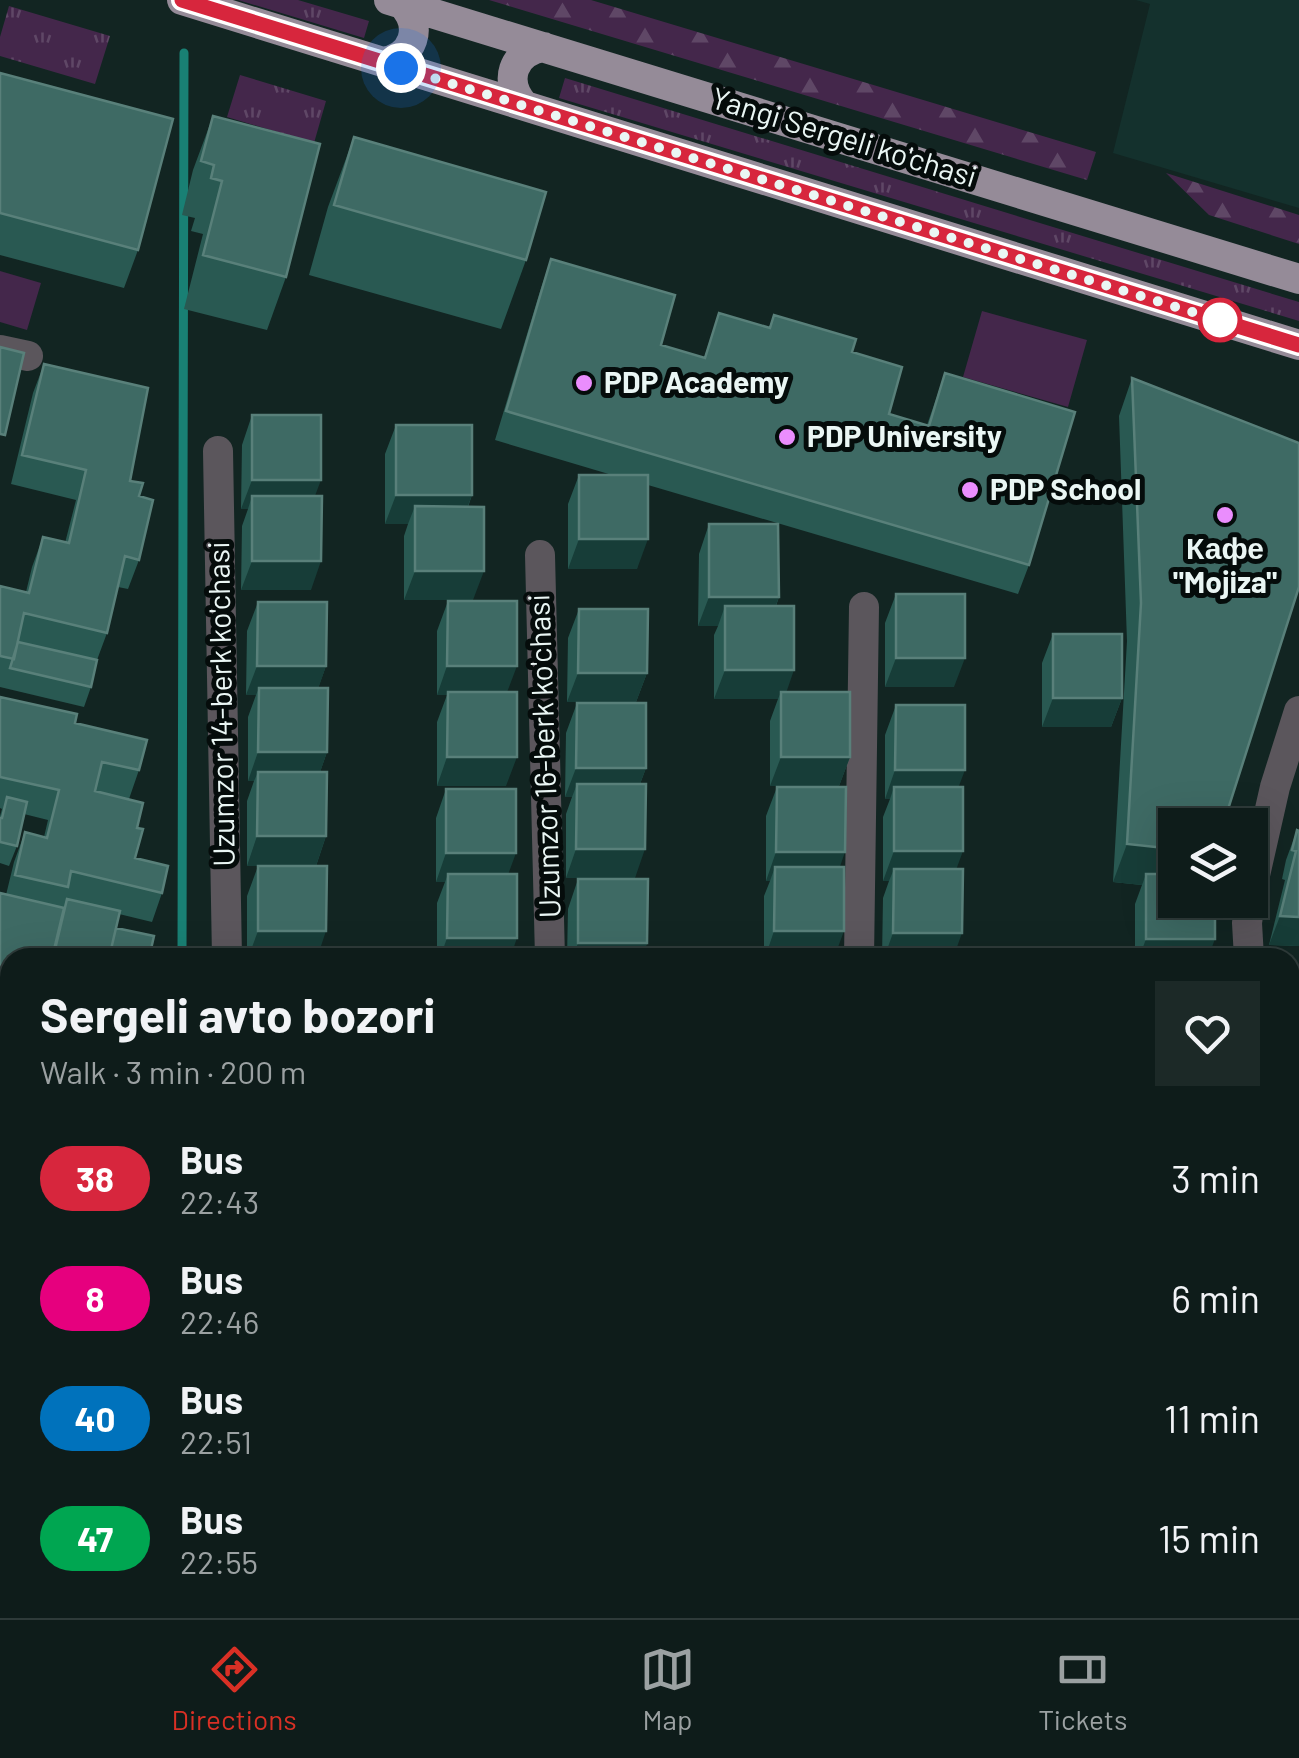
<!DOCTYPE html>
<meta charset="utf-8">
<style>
body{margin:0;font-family:Barlow,sans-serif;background:#1c2927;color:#f1f3f6;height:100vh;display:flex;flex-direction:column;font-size:38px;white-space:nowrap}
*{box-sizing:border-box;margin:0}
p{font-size:32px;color:#9ba1a2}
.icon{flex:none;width:55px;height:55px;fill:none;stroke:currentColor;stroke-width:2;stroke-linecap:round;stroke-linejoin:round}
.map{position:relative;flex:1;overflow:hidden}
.details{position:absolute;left:0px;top:948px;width:1300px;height:672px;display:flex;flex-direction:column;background:#0e1c1a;border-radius:30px 30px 0 0;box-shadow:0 10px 40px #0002,0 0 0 2px #2e3a39}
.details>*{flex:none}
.badge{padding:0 20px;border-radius:32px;font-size:35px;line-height:65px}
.controls{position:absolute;left:1158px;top:808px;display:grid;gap:20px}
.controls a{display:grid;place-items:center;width:110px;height:110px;border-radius:0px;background:#0e1c1a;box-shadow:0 10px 40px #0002,0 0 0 2px #2e3a39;font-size:50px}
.you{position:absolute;width:50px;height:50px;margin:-25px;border:8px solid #fff;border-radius:50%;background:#1a73e8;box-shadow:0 0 0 15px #1a73e833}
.map>.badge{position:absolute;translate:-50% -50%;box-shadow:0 0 0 5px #fff}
.round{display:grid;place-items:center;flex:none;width:105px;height:105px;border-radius:0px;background:#1c2927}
.head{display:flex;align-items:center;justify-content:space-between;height:170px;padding:0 40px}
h1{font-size:48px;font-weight:700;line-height:75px}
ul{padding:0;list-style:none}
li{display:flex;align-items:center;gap:30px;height:120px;padding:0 40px}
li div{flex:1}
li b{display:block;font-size:38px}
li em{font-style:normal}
li .badge{min-width:110px;font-weight:700;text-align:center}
.tabs{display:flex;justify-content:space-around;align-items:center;height:140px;border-top:2px solid #2e3a39;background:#0e1c1a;font-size:28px;color:#9ba1a2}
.tabs a{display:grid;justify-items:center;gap:5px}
.tabs .on{color:#d93025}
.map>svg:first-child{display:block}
.built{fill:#14312d}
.grass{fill:url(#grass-tufts)}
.forest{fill:url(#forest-firs)}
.pitch{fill:#44274b}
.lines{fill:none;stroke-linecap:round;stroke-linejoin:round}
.stream{stroke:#198074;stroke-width:9}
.street{stroke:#5b565c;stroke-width:30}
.primary{stroke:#958b98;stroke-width:30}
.wall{fill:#295952}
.shaded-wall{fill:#173d38}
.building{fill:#3e6a64;stroke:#59807a;stroke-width:2.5}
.line-casing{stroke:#fff;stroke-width:22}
.line{stroke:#d7263d;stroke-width:15}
.walk{stroke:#eaf6f4;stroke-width:10;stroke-dasharray:0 18}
.stop-dot{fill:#fff;stroke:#d7263d;stroke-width:5}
.poi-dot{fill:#ea8dfd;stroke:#050c0b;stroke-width:4}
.labels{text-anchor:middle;stroke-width:10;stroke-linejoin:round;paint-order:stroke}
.street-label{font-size:30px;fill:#eaf6f4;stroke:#050c0b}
.poi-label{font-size:30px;font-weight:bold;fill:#eaf6f4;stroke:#050c0b;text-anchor:start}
</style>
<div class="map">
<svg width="1299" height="1618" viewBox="0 0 1299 1618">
<defs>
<pattern id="grass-tufts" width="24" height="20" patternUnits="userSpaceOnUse" patternTransform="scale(2.5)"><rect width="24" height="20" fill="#44274b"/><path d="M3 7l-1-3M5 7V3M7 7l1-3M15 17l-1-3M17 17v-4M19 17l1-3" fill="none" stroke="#5f4766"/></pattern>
<pattern id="forest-firs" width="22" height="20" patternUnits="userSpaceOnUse" patternTransform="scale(2.5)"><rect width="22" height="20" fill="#44274b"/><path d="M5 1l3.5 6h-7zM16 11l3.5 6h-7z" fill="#5f4766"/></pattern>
</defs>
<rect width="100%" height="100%" fill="#122522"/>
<path class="built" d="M 1136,0 L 1299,0 L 1299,208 L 1113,153 L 1150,4 Z"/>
<path class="grass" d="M 238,0 L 298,0 L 369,21 L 364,38 Z
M 9,6 L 110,36 L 95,84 L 0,56 L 0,37 Z
M 240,75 L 326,101 L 314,143 L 227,117 Z
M 565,78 L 1299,302 L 1299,321 L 559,98 Z"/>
<path class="forest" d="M 489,0 L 591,0 L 1096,152 L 1087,180 Z
M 1166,173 L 1299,215 L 1299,244 L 1209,215 Z"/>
<path class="pitch" d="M 0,271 L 41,283 L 27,330 L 0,322 Z
M 982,311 L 1087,340 L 1068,407 L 963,377 Z"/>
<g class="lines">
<path class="stream" d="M 182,958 L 184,53
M 180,1618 L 180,1610"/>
<path class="street" d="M 0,350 L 28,356
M 218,451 L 227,958
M 540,555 L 550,958
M 1250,897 L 1275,787 L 1299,711
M 859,958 L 864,607
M 1249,958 L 1247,923 L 1250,900
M 0,1014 L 10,1017
M 0,1165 L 10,1166
M 1290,1496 L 1299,1604
M 156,1610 L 156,1618
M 367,1610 L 703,1618"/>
<path class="primary" d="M 182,0 L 1299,345
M 389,0 L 1299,279
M 382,62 C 414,58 424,26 402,4
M 524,105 C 503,82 512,52 544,47"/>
</g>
<path class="wall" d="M 0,73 L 138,250 L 124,288 L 0,255 Z
M 213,116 L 286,277 L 267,330 L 184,309 L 203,234 L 191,231 L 195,218 L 182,215 L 193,170 Z
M 354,137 L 526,260 L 501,329 L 309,275 L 328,207 Z
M 551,259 L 661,345 L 704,358 L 719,313 L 769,327 L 774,315 L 852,352 L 889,414 L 927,425 L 945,373 L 1029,565 L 1018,594 L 648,485 L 637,569 L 568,569 L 568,504 L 579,475 L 612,475 L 495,440 L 541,288 Z
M 44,364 L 130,481 L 139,496 L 139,560 L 128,589 L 118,587 L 107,633 L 97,660 L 91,687 L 84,707 L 0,687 L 0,586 L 26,592 L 32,567 L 43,537 L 65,543 L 76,500 L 11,484 L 33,393 Z
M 1132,378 L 1175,825 L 1208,958 L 1135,958 L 1135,904 L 1142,885 L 1113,882 L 1127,641 L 1119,416 Z
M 252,415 L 315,496 L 311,590 L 241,590 L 242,526 L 248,509 L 241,509 L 242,445 Z
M 396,425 L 472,495 L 468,507 L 473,600 L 404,600 L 404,536 L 408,524 L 385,524 L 385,454 Z
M 709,524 L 779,597 L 776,606 L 786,692 L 850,757 L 839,786 L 770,786 L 770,721 L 778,699 L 714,699 L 714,635 L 718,626 L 698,626 L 699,554 Z
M 896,594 L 954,687 L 885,687 L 885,623 Z
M 448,601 L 507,692 L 506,786 L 437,786 L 437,722 L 447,695 L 437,695 L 437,631 Z
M 258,602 L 326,666 L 318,688 L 327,752 L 320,772 L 326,836 L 316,866 L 247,866 L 247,801 L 254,781 L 248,781 L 248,717 L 256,695 L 246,695 L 247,631 Z
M 579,609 L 647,673 L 636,702 L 567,702 L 568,638 Z
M 1053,634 L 1122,698 L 1111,727 L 1042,727 L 1042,663 Z
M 0,697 L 75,723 L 139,770 L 129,799 L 137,828 L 135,858 L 162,893 L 152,922 L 119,914 L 10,958 L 10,993 L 0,991 L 0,893 L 6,895 L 14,862 L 25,832 L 44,837 L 48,820 L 24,814 L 17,846 L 9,866 L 0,863 L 0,816 L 2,809 L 0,808 Z
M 577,703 L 646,768 L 640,784 L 635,878 L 566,878 L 566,814 L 572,797 L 565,797 L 566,733 Z
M 896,705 L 959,787 L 953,958 L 882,958 L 883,898 L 889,881 L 883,881 L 883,817 L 890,799 L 885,799 L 885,735 Z
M 777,787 L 840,867 L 834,957 L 845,958 L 764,958 L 764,896 L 770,881 L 766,881 L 766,816 Z
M 446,789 L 508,874 L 511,955 L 517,958 L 437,958 L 437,903 L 445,882 L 436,882 L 436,818 Z
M 1297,830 L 1299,946 L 1269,945 L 1285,880 L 1282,879 L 1286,860 Z
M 258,866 L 317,958 L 247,958 L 247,896 Z
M 578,879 L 647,943 L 642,958 L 567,958 L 568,909 Z
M 1290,988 L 1299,1138 L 1290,1139 Z
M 4,1384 L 10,1485 L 0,1485 L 0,1396 Z
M 66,1610 L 133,1610 L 132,1618 L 66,1618 Z"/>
<path class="shaded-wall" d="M 252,480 L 321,480 L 310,509 L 252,496 L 248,509 L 241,509 Z
M 396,495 L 472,495 L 461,524 L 415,506 L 408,524 L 385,524 Z
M 579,539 L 648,539 L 637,569 L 568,569 Z
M 252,561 L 321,561 L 311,590 L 241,590 Z
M 415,571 L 484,571 L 473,600 L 404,600 Z
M 709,597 L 779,597 L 768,626 L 725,606 L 718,626 L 698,626 Z
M 896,658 L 965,658 L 954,687 L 885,687 Z
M 257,666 L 326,666 L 316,695 L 259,688 L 256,695 L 246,695 Z
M 447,666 L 517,666 L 506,695 L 437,695 Z
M 725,670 L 794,670 L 784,699 L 781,692 L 778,699 L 714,699 Z
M 578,673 L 647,673 L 636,702 L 567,702 Z
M 1053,698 L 1122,698 L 1111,727 L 1042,727 Z
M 258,752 L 327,752 L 317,781 L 258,772 L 254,781 L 248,781 Z
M 447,757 L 517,757 L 506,786 L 437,786 Z
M 781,757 L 850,757 L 839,786 L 770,786 Z
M 576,768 L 646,768 L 635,797 L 577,784 L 572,797 L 565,797 Z
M 895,770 L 965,770 L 954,799 L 894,787 L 890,799 L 885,799 Z
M 257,836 L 326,836 L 316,866 L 247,866 Z
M 1127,844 L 1175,849 L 1175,889 L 1146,874 L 1142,885 L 1113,882 Z
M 576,849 L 645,849 L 635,878 L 566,878 Z
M 894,851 L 963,851 L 952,881 L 894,869 L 889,881 L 883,881 Z
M 776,852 L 845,852 L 835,881 L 775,867 L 770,881 L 766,881 Z
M 446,853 L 516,853 L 505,883 L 448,874 L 445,882 L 436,882 Z
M 1280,916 L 1299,917 L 1299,946 L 1269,945 Z
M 258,931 L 326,931 L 317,958 L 248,958 Z
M 774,931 L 844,931 L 834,958 L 765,958 Z
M 893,933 L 962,933 L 953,958 L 884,958 Z
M 447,938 L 517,938 L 510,958 L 448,955 L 447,958 L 440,958 Z
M 1146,939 L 1215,939 L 1208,958 L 1139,958 Z
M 578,943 L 647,943 L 642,958 L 573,958 Z
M 1295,1119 L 1299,1119 L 1299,1138 L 1290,1139 L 1290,1132 Z
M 3,1455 L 10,1456 L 10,1485 L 0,1485 L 0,1464 Z"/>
<path class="building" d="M 0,73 L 173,119 L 138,250 L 0,213 Z
M 213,116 L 320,144 L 286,277 L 203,255 L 222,181 L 211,178 L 214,165 L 201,161 Z
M 354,137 L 546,192 L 526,260 L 334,205 Z
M 551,259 L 675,295 L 661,345 L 705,358 L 719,313 L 770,328 L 774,315 L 856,339 L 852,352 L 902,367 L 889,414 L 929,426 L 945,373 L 1075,412 L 1029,565 L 506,411 Z
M 0,347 L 24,353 L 5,435 L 0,434 Z
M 44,364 L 148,388 L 130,481 L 143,483 L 139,496 L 153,500 L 139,560 L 125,556 L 107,633 L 24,613 L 14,659 L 0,656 L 0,586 L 29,593 L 43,537 L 69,543 L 86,470 L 22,455 Z
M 1132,378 L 1299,443 L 1299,587 L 1223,825 L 1175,825 L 1175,849 L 1127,844 L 1141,603 Z
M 252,415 L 321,415 L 321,480 L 252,480 Z
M 396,425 L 472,425 L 472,495 L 396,495 Z
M 579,475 L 648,475 L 648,539 L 579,539 Z
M 252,496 L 322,496 L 321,561 L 252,561 Z
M 415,506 L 484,507 L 484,571 L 415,571 Z
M 709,524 L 778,524 L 779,597 L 709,597 Z
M 896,594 L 965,594 L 965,658 L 896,658 Z
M 448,601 L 517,601 L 517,666 L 447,666 Z
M 258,602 L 327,602 L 326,666 L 257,666 Z
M 725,606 L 794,606 L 794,670 L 725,670 Z
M 579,609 L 648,609 L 647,673 L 578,673 Z
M 1053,634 L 1122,634 L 1122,698 L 1053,698 Z
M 18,642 L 97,660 L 91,687 L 10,668 Z
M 259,688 L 328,688 L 327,752 L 258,752 Z
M 448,692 L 517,692 L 517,757 L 447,757 Z
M 781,692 L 850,692 L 850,757 L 781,757 Z
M 0,697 L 77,714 L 75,723 L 147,740 L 139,770 L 102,762 L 95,791 L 143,803 L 137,828 L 143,829 L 135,858 L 168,866 L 162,893 L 71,871 L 68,887 L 15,875 L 25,832 L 47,838 L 59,790 L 0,777 Z
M 577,703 L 646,703 L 646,768 L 576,768 Z
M 896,705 L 965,705 L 965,770 L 895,770 Z
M 258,772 L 327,772 L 326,836 L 257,836 Z
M 577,784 L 646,784 L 645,849 L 576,849 Z
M 777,787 L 846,787 L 845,852 L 776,852 Z
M 894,787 L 963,787 L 963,851 L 894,851 Z
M 446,789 L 516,789 L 516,853 L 446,853 Z
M 7,797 L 27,802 L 17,846 L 0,842 L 0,818 L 2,818 Z
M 1297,830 L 1299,831 L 1299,917 L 1280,916 L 1296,851 L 1292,850 Z
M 258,866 L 327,866 L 326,931 L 258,931 Z
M 775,867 L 844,867 L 844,931 L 774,931 Z
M 894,869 L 963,869 L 962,933 L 893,933 Z
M 448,874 L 517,874 L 517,938 L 447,938 Z
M 1146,874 L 1175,874 L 1175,900 L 1215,900 L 1215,939 L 1146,939 Z
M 578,879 L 648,879 L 647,943 L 578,943 Z
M 0,893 L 64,908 L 52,958 L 10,958 L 10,971 L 0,969 Z
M 67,899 L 120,911 L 109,958 L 53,958 Z
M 116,928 L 154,936 L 149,958 L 109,958 Z
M 448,955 L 517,955 L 517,958 L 448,958 Z
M 776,957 L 845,957 L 845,958 L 776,958 Z
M 1299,987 L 1299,1119 L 1295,1119 L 1290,1059 L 1290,988 Z
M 0,1019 L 10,1021 L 10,1050 L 4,1074 L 0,1073 Z
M 4,1384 L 10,1384 L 10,1456 L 3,1455 Z
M 0,1546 L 10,1546 L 10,1610 L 52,1610 L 52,1618 L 0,1618 Z
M 77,1610 L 133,1610 L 132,1618 L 77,1618 Z
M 238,1612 L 295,1613 L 295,1618 L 238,1618 Z
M 317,1613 L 373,1614 L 373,1618 L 317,1618 Z"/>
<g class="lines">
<g class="line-casing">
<path id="line" d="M 182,0 L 1299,345"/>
</g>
<use href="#line" class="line"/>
<path class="walk" d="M 401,68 L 1228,323 L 1220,320"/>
</g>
<circle class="stop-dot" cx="1220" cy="320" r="20"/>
<g class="poi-dot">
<circle cx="584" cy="383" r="10"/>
<circle cx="787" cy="437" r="10"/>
<circle cx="970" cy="490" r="10"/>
<circle cx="1225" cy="515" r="10"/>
</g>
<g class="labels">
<g class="street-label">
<text transform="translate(844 138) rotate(17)" y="10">Yangi Sergeli ko'chasi</text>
<text transform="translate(222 704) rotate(-91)" y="10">Uzumzor 14-berk ko'chasi</text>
<text transform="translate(545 756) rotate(-92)" y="10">Uzumzor 16-berk ko'chasi</text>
</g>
<g class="poi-label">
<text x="604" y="393">PDP Academy</text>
<text x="807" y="447">PDP University</text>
<text x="990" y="500">PDP School</text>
<text x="1225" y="559" text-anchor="middle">Кафе<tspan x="1225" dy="34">"Mojiza"</tspan></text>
</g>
</g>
</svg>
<div class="controls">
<a><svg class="icon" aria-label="layers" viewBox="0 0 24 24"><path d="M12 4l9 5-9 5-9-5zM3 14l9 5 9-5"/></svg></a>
</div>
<div class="you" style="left:401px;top:68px"></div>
<section class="details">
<div class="head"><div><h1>Sergeli avto bozori</h1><p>Walk · 3 min · 200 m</p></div><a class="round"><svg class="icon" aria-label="heart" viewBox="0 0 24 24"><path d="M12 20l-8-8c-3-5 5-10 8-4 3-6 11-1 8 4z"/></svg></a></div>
<ul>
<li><span class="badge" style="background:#d7263d;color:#fff">38</span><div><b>Bus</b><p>22:43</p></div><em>3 min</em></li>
<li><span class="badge" style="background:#e6007e;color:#fff">8</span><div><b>Bus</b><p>22:46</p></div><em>6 min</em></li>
<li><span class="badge" style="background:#0072bc;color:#fff">40</span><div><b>Bus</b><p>22:51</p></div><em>11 min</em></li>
<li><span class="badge" style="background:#00a651;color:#fff">47</span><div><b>Bus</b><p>22:55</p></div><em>15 min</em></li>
</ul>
</section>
</div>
<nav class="tabs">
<a class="on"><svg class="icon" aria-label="directions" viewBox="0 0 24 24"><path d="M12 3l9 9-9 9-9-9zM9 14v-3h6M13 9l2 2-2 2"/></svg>Directions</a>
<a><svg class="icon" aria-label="map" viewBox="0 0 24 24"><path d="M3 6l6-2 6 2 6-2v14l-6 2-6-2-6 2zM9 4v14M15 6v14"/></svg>Map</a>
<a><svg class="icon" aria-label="tickets" viewBox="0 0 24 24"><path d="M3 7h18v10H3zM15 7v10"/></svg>Tickets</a>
</nav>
